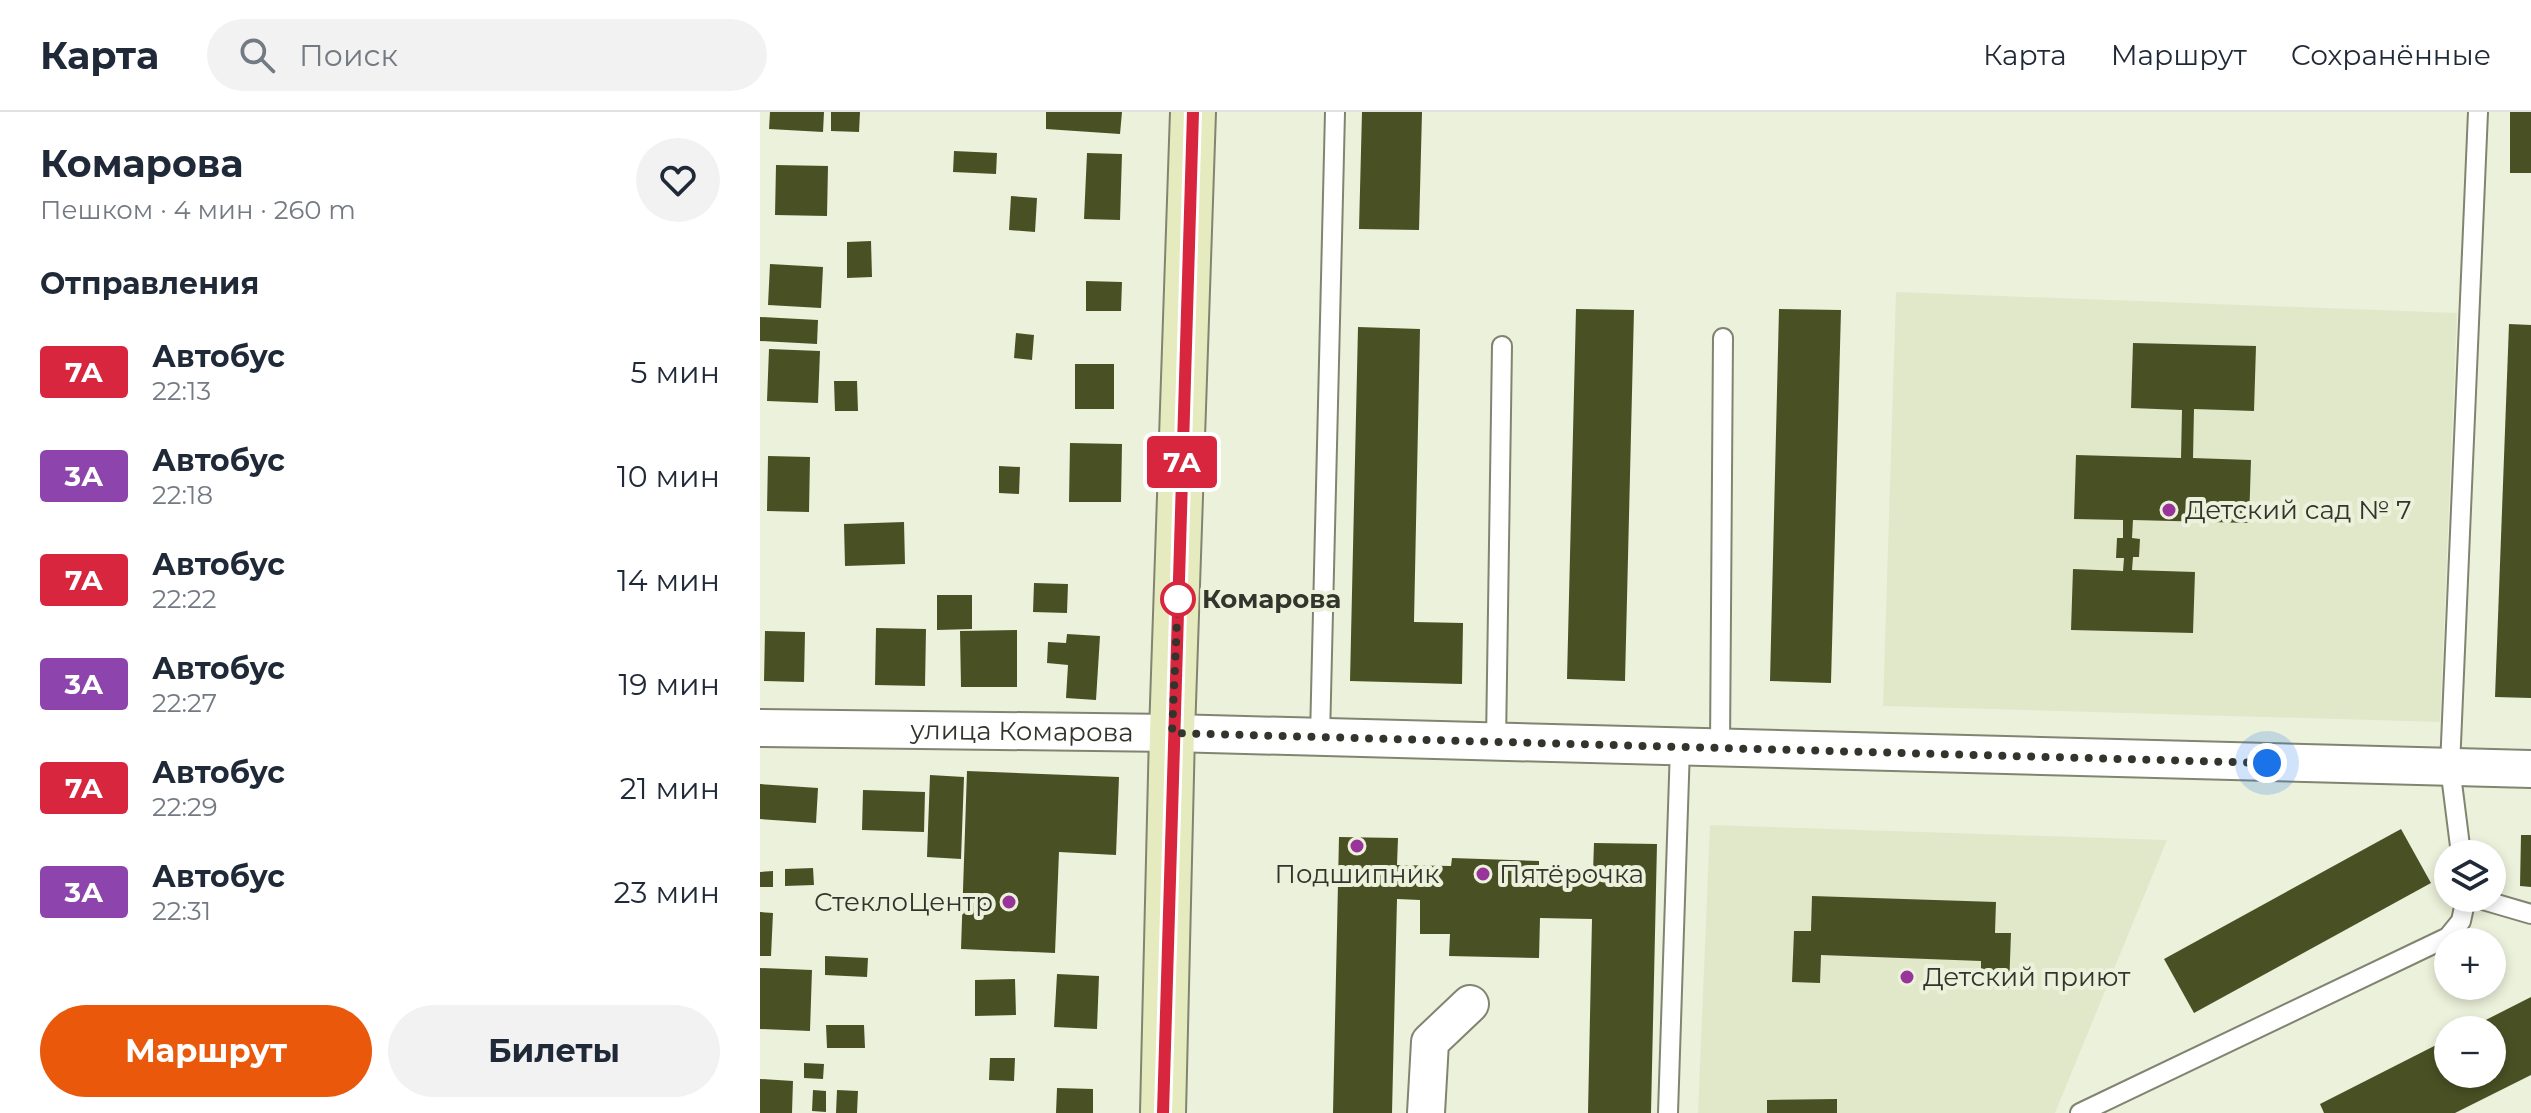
<!DOCTYPE html>
<html lang="ru">
<meta charset="utf-8">
<style>
body{margin:0;font-family:Montserrat,sans-serif;background:#f2f2f3;color:#1f2937;height:100vh;display:flex;flex-direction:column;font-size:30px;white-space:nowrap}
*{box-sizing:border-box;margin:0}
p{font-size:26px;color:#747a83}
.icon{flex:none;width:44px;height:44px;fill:none;stroke:currentColor;stroke-width:2;stroke-linecap:round;stroke-linejoin:round}
.map{position:relative;flex:1;overflow:hidden}
.sheet{display:flex;flex-direction:column;background:#fff;width:760px}
.sheet>*{flex:none}
.badge{padding:0 16px;border-radius:6px;font-size:28px;line-height:52px}
.controls{position:absolute;left:1674px;top:728px;display:grid;gap:16px}
.controls a{display:grid;place-items:center;width:72px;height:72px;border-radius:50%;background:#fff;box-shadow:0 4px 12px #0003;font-size:40px}
.you{position:absolute;width:40px;height:40px;margin:-20px;border:6px solid #fff;border-radius:50%;background:#1a73e8;box-shadow:0 0 0 12px #1a73e833}
.map>.badge{position:absolute;translate:-50% -50%;box-shadow:0 0 0 4px #fff}
h2{padding:0 40px;font-size:30px;line-height:72px}
.round{display:grid;place-items:center;flex:none;width:84px;height:84px;border-radius:42px;background:#f2f2f3}
.headline{display:flex;align-items:center;justify-content:space-between;height:136px;padding:0 40px}
h1{font-size:38px;font-weight:700;line-height:60px}
.button{display:flex;gap:16px;margin-top:auto;padding:16px 40px}
.button a{flex:1;height:92px;border-radius:48px;background:#ea580c;color:#fff;font-size:32px;font-weight:700;line-height:92px;text-align:center}
.button a+a{background:#f2f2f3;color:#1f2937}
ul{padding:0;list-style:none}
li{display:flex;align-items:center;gap:24px;height:104px;padding:0 40px}
li div{flex:1}
li b{display:block;font-size:30px}
li em{font-style:normal}
li .badge{min-width:88px;font-weight:700;text-align:center}
header{display:flex;align-items:center;gap:48px;box-sizing:border-box;height:112px;padding:0 40px;background:#fff;border-bottom:2px solid #e0e1e3}
header strong{font-size:38px}
nav{display:flex;gap:44px;margin-inline-start:auto;font-size:28px}
.search{width:560px;height:72px;background:#f2f2f3;display:flex;align-items:center;gap:20px;box-sizing:border-box;padding:0 28px;border-radius:44px;color:#747a83;font-size:30px}
main{display:flex;flex:1;min-height:0}
.map>svg:first-child{display:block}
.built{fill:#e1e8ca}
.building{fill:#495124}
.lines{fill:none;stroke-linecap:round;stroke-linejoin:round}
.service-casing{stroke:#808470;stroke-width:22}
.minor-casing{stroke:#808470;stroke-width:40}
.secondary-casing{stroke:#808470;stroke-width:48}
.service{stroke:#fff;stroke-width:18}
.minor{stroke:#fff;stroke-width:36}
.secondary{stroke:#e5ebbf;stroke-width:44}
.line-casing{stroke:#fff;stroke-width:18}
.line{stroke:#d7263d;stroke-width:12}
.walk{stroke:#33352c;stroke-width:8;stroke-dasharray:0 14.4}
.poi-dot{fill:#99349a;stroke:#ecf1db;stroke-width:3}
.stop-dot{fill:#fff;stroke:#d7263d;stroke-width:4}
.labels{text-anchor:middle;stroke-width:8;stroke-linejoin:round;paint-order:stroke}
.poi-label{font-size:26px;fill:#33352c;stroke:#ecf1db;text-anchor:start}
.stop-label{font-size:26px;font-weight:bold;fill:#33352c;stroke:#ecf1db;text-anchor:start}
.street-label{font-size:26px;fill:#33352c;stroke:#ecf1db}
</style>
<header>
<strong>Карта</strong>
<div class="search"><svg class="icon" aria-label="search" viewBox="0 0 24 24"><circle cx="10" cy="10" r="6"/><path d="M15 15l6 6"/></svg>Поиск</div>
<nav><a>Карта</a><a>Маршрут</a><a>Сохранённые</a></nav>
</header>
<main>
<section class="sheet">
<div class="headline"><div><h1>Комарова</h1><p>Пешком · 4 мин · 260 m</p></div><a class="round"><svg class="icon" aria-label="heart" viewBox="0 0 24 24"><path d="M12 20l-8-8c-3-5 5-10 8-4 3-6 11-1 8 4z"/></svg></a></div>
<h2>Отправления</h2>
<ul>
<li><span class="badge" style="background:#d7263d;color:#fff">7А</span><div><b>Автобус</b><p>22:13</p></div><em>5 мин</em></li>
<li><span class="badge" style="background:#8e44ad;color:#fff">3А</span><div><b>Автобус</b><p>22:18</p></div><em>10 мин</em></li>
<li><span class="badge" style="background:#d7263d;color:#fff">7А</span><div><b>Автобус</b><p>22:22</p></div><em>14 мин</em></li>
<li><span class="badge" style="background:#8e44ad;color:#fff">3А</span><div><b>Автобус</b><p>22:27</p></div><em>19 мин</em></li>
<li><span class="badge" style="background:#d7263d;color:#fff">7А</span><div><b>Автобус</b><p>22:29</p></div><em>21 мин</em></li>
<li><span class="badge" style="background:#8e44ad;color:#fff">3А</span><div><b>Автобус</b><p>22:31</p></div><em>23 мин</em></li>
</ul>
<div class="button"><a>Маршрут</a><a>Билеты</a></div>
</section>
<div class="map">
<svg width="1771" height="1001" viewBox="0 0 1771 1001">
<rect width="100%" height="100%" fill="#ecf1db"/>
<path class="built" d="M 1136,180 L 1697,201 L 1680,610 L 1123,594 Z
M 950,713 L 1407,728 L 1295,1001 L 938,1001 Z"/>
<path class="building" d="M 10,0 L 64,0 L 63,20 L 9,17 Z
M 71,0 L 100,0 L 99,20 L 71,19 Z
M 286,0 L 362,0 L 360,22 L 286,17 Z
M 602,0 L 662,0 L 659,118 L 599,117 Z
M 1750,0 L 1771,0 L 1771,61 L 1750,61 Z
M 194,39 L 237,41 L 236,62 L 193,60 Z
M 327,41 L 362,42 L 360,108 L 324,107 Z
M 16,53 L 68,54 L 67,104 L 15,103 Z
M 251,84 L 277,86 L 275,120 L 249,118 Z
M 111,129 L 112,165 L 87,166 L 87,130 Z
M 10,152 L 63,155 L 61,196 L 8,193 Z
M 326,169 L 362,170 L 361,199 L 326,199 Z
M 816,197 L 874,198 L 865,569 L 807,567 Z
M 1019,197 L 1081,198 L 1071,571 L 1010,569 Z
M 0,205 L 58,208 L 57,232 L 0,229 Z
M 1749,212 L 1771,213 L 1771,586 L 1735,585 Z
M 598,215 L 660,217 L 654,510 L 703,511 L 702,572 L 590,569 Z
M 256,221 L 274,223 L 272,248 L 254,246 Z
M 1373,231 L 1496,234 L 1494,299 L 1434,297 L 1433,346 L 1491,348 L 1489,411 L 1373,408 L 1372,426 L 1380,427 L 1379,445 L 1373,445 L 1372,458 L 1435,460 L 1433,521 L 1311,518 L 1313,457 L 1363,459 L 1364,446 L 1356,446 L 1357,426 L 1363,426 L 1363,408 L 1314,407 L 1316,343 L 1421,346 L 1422,298 L 1371,296 Z
M 9,237 L 60,239 L 58,291 L 7,289 Z
M 315,252 L 354,252 L 354,297 L 315,297 Z
M 74,269 L 97,269 L 98,299 L 75,299 Z
M 310,331 L 362,332 L 361,390 L 309,390 Z
M 8,344 L 50,345 L 49,400 L 7,399 Z
M 239,354 L 260,355 L 259,382 L 239,381 Z
M 144,410 L 145,452 L 85,454 L 84,412 Z
M 274,471 L 308,472 L 307,501 L 273,500 Z
M 177,483 L 212,483 L 212,517 L 177,518 Z
M 116,516 L 166,517 L 165,574 L 115,573 Z
M 257,518 L 257,575 L 201,575 L 200,519 Z
M 5,519 L 45,520 L 44,570 L 4,569 Z
M 307,522 L 340,524 L 336,588 L 306,586 L 308,553 L 287,551 L 288,530 L 306,531 Z
M 207,659 L 359,665 L 356,743 L 299,740 L 295,841 L 201,837 Z
M 170,663 L 204,665 L 201,747 L 167,745 Z
M 0,672 L 58,676 L 56,711 L 0,707 Z
M 103,678 L 165,680 L 164,720 L 102,718 Z
M 1641,717 L 1671,771 L 1434,901 L 1404,847 Z
M 1761,723 L 1771,723 L 1771,775 L 1760,774 Z
M 579,725 L 638,726 L 637,753 L 691,754 L 692,746 L 779,749 L 779,759 L 833,760 L 834,731 L 897,732 L 891,1001 L 828,1001 L 832,807 L 780,806 L 779,846 L 689,844 L 690,822 L 660,822 L 660,788 L 637,787 L 632,1001 L 573,1001 Z
M 53,756 L 54,773 L 25,774 L 25,757 Z
M 13,759 L 13,775 L 0,775 L 0,760 Z
M 1052,784 L 1236,790 L 1235,821 L 1251,821 L 1249,876 L 1221,875 L 1221,849 L 1061,843 L 1060,871 L 1032,870 L 1034,819 L 1051,819 Z
M 0,800 L 13,801 L 11,844 L 0,844 Z
M 65,844 L 108,846 L 107,865 L 65,863 Z
M 0,856 L 52,858 L 50,919 L 0,917 Z
M 297,862 L 339,864 L 337,917 L 294,915 Z
M 255,867 L 256,903 L 215,904 L 215,868 Z
M 1771,885 L 1771,963 L 1695,1001 L 1564,1001 L 1560,992 L 1688,927 L 1688,962 L 1732,962 L 1732,918 L 1706,918 Z
M 66,913 L 104,913 L 105,936 L 67,936 Z
M 230,946 L 255,946 L 254,969 L 229,968 Z
M 44,951 L 64,952 L 63,967 L 44,966 Z
M 0,967 L 33,969 L 32,1001 L 0,1001 Z
M 297,976 L 333,977 L 333,1001 L 296,1001 Z
M 53,978 L 66,979 L 66,1000 L 52,999 Z
M 77,978 L 98,979 L 97,1001 L 76,1001 Z
M 1077,987 L 1077,1001 L 1007,1001 L 1007,988 Z"/>
<g class="lines">
<g class="service-casing">
<path id="service" d="M 560,625 L 575,0
M 736,630 L 742,234
M 960,636 L 963,226
M 1701,742 L 1690,655 L 1718,0
M 1716,786 L 1771,802
M 908,1001 L 920,635
M 1320,1001 L 1688,825 L 1701,809 L 1706,786"/>
</g>
<g class="minor-casing">
<g id="minor">
<path id="s1" d="M 0,616 L 412,621 L 1771,657"/>
<path d="M 666,1001 L 670,930 L 710,892"/>
</g>
</g>
<g class="secondary-casing">
<path id="secondary" d="M 403,1001 L 412,621 L 433,0"/>
</g>
<use href="#service" class="service"/>
<use href="#minor" class="minor"/>
<use href="#secondary" class="secondary"/>
</g>
<g class="lines">
<g class="line-casing">
<path id="line" d="M 403,1001 L 433,0"/>
</g>
<use href="#line" class="line"/>
<path class="walk" d="M 418,487 L 412,621 L 1507,651"/>
</g>
<g class="poi-dot">
<circle cx="1409" cy="398" r="8"/>
<circle cx="597" cy="734" r="8"/>
<circle cx="723" cy="762" r="8"/>
<circle cx="249" cy="790" r="8"/>
<circle cx="1147" cy="865" r="8"/>
</g>
<circle class="stop-dot" cx="418" cy="487" r="16"/>
<g class="labels">
<g class="poi-label">
<text x="1425" y="407">Детский сад № 7</text>
<text x="597" y="771" text-anchor="middle">Подшипник</text>
<text x="739" y="771">Пятёрочка</text>
<text x="233" y="799" text-anchor="end">СтеклоЦентр</text>
<text x="1163" y="874">Детский приют</text>
</g>
<g class="stop-label">
<text x="442" y="496">Комарова</text>
</g>
<g class="street-label">
<text dy="9" stroke="none"><textPath href="#s1" startOffset="262">улица Комарова</textPath></text>
</g>
</g>
</svg>
<div class="controls">
<a><svg class="icon" aria-label="layers" viewBox="0 0 24 24"><path d="M12 4l9 5-9 5-9-5zM3 14l9 5 9-5"/></svg></a>
<a>+</a>
<a>−</a>
</div>
<div class="you" style="left:1507px;top:651px"></div>
<b class="badge" style="left:422px;top:350px;background:#d7263d;color:#fff">7А</b>
</div>
</main>
